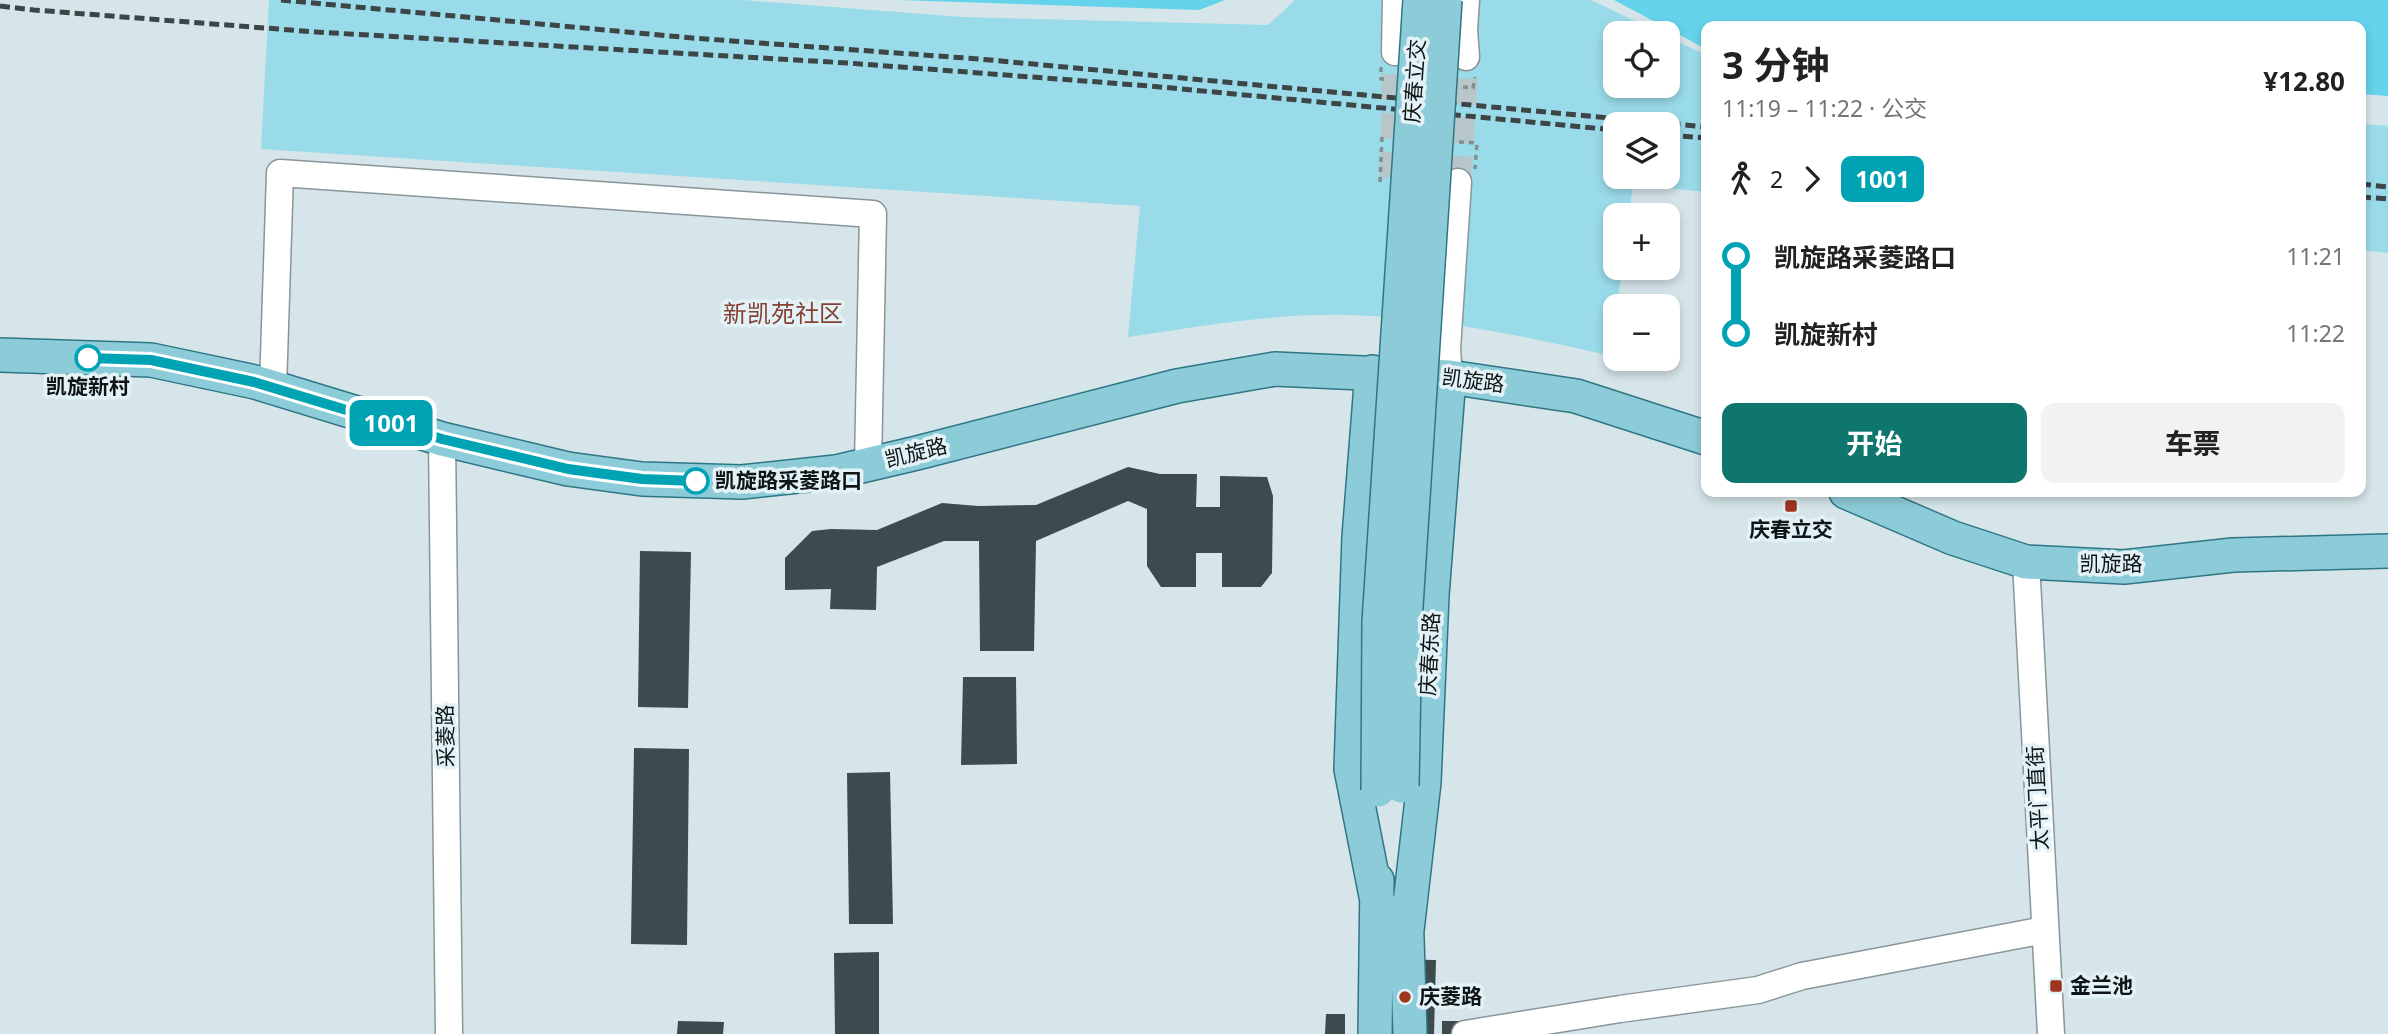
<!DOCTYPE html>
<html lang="zh">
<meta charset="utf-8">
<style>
body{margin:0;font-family:"Noto Sans","Noto Sans SC",sans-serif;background:#f2f2f2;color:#222;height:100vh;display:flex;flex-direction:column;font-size:26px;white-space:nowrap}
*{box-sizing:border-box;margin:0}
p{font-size:23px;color:#767676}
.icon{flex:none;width:38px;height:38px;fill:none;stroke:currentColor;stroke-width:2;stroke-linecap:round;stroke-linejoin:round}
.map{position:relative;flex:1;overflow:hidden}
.sheet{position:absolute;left:1701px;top:21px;width:665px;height:476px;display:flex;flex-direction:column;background:#fff;border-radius:14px;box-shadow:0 4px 10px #0003}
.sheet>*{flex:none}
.badge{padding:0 14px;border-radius:10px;font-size:24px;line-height:46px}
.tools{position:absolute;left:1603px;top:21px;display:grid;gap:14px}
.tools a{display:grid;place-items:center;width:77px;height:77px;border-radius:14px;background:#fff;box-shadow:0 4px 10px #0003;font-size:35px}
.map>.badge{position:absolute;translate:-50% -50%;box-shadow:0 0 0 4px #fff}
.legs{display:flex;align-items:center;gap:10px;height:77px;padding:0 21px;font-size:23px}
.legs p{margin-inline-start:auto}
.headline{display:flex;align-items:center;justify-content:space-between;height:119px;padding:0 21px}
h1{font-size:38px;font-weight:700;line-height:52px}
.button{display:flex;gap:14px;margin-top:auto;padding:14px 21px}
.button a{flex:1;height:80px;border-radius:14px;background:#0f766e;color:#fff;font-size:28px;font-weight:700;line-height:80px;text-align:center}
.button a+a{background:#f2f2f2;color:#222}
ul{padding:0 21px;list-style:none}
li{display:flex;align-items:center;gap:24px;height:77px;font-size:26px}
li i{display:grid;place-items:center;width:10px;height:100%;margin:0 9px;background:currentColor}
li i::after{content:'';width:18px;height:18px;margin:-9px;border:5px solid;border-radius:50%;background:#fff}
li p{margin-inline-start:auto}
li:first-child i{background:linear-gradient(#0000 50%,currentColor 0)}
li:last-child i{background:linear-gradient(currentColor 50%,#0000 0)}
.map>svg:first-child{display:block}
.green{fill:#9adbea;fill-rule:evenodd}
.water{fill:#65d3eb}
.building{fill:#3d4a4e}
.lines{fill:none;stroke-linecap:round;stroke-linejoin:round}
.minor-tunnel{stroke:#b7c6c9;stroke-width:26;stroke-dasharray:26 13;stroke-linecap:butt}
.minor-casing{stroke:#88969a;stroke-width:29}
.major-casing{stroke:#2f7684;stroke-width:36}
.path{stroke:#828e91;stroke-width:3.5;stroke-dasharray:5 5;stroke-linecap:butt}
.minor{stroke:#fff;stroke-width:26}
.major{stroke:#8cccd9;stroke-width:33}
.rail{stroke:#3d4547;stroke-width:5;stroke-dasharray:10 5;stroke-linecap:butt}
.major-bridge-casing{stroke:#2f7684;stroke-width:36;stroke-linecap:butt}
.major-bridge{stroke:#8cccd9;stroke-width:33}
.line-1-casing{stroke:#fff;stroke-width:16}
.line-1{stroke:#00a3b4;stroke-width:10}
.stop-1-dot{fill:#fff;stroke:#00a3b4;stroke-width:3.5}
.poi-dot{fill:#9d351d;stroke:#e2f2f6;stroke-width:2.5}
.labels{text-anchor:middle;stroke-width:7;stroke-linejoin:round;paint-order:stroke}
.street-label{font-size:21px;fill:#0f1516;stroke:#e2f2f6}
.stop-label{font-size:21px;font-weight:bold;fill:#0f1516;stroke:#e2f2f6}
.poi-label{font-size:21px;font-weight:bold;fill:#0f1516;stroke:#e2f2f6;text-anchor:start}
.quarter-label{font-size:24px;fill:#864031;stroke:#e2f2f6}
</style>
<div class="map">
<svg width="2388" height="1034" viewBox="0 0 2388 1034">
<rect width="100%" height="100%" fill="#d5e5e9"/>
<path class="green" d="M 269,0 L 743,0 L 962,17 L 1268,25 L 1295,0 L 1591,0 L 1660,33 L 1615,33 L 1615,86 L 1668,86 L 1668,37 L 1706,55 L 1706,192 L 1633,184 L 1629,215 L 1615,215 L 1615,268 L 1622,268 L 1617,306 L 1615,306 L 1611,356 C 1524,336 1439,318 1349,315 C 1275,313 1201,326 1128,337 L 1140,206 L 261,149 ZM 1615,124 L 1668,124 L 1668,177 L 1615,177 Z
M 2361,124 L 2388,126 L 2388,253 L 2361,250 Z"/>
<path class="water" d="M 900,0 L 1225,0 L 1199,10 Z
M 1614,0 L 2388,0 L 2388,96 L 2361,94 L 2361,26 L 1706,26 L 1706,49 Z"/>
<path class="building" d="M 1128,467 L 1160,474 L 1197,474 L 1196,507 L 1220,507 L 1220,476 L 1267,477 L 1273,496 L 1272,573 L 1261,587 L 1222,587 L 1222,553 L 1196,553 L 1196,587 L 1161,587 L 1147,566 L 1147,509 L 1128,501 L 1036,541 L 1034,651 L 980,651 L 979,541 L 944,541 L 877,567 L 876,610 L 830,609 L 831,589 L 785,590 L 785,558 L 812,531 L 831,529 L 877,530 L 942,503 L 978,506 L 1036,505 Z
M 640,551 L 691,552 L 688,708 L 638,707 Z
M 963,677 L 1016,677 L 1017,764 L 961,765 Z
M 634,748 L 689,749 L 687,945 L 631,944 Z
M 890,772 L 893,924 L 849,924 L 847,773 Z
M 879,952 L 879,1034 L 835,1034 L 834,953 Z
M 1378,959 L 1436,960 L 1434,1034 L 1374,1034 Z
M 1326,1014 L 1345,1014 L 1345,1034 L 1325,1034 Z
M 678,1021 L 724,1022 L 723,1034 L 677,1034 Z
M 1442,1021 L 1459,1021 L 1459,1034 L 1442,1034 Z"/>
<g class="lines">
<path class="minor-tunnel" d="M 1393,178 L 1395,52
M 1458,182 L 1466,57"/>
<g class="minor-casing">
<path id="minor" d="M 1395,52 L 1396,0
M 1466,57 L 1464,30 L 1466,0
M 1449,377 L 1447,349 L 1458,182
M 273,388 L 280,173 L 873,214 L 868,465
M 442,439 L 449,1034
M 2026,562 L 2051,1034
M 1465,1034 L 1620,1009 L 1758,990 L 1802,976 L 2044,930"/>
</g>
<g class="major-casing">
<path id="major" d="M 0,355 L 151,360 L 255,382 L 442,439 L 568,469 L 642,479 L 742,482 L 836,472 L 917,453 L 1177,386 L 1275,369 L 1449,377 L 1576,396 L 1706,438
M 1372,372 L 1359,537 L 1351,769 L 1377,901
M 1846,492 L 1953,538 L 2026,562 L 2124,567 L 2233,555 L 2388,551
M 1406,907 L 1410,1034
M 1407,930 L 1424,782 L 1432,595 L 1449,377
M 1375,1034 L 1377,880"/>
</g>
<path class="path" d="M 1381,67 L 1381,79 L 1389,79
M 1463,87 L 1473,88 L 1475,77
M 1459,142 L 1477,143 L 1475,169
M 1380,182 L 1382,137 L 1385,137"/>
<use href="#minor" class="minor"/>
<use href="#major" class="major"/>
<path class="rail" d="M 281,0 L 692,38 L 979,59 L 1706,127
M 0,6 L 34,10 L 316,32 L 848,63 L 1150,86 L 1615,130
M 1668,135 L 1706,138
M 2361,184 L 2388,187
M 2361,197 L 2388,199"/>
<g class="major-bridge-casing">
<path id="major-bridge" d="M 1402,786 L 1405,622 L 1445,0
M 1378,790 L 1379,622 L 1420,0"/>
</g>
<use href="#major-bridge" class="major-bridge"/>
</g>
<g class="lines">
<g class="line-1-casing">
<path id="line-1" d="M 88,358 L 151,360 L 254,382 L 442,439 L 568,469 L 642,479 L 696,481"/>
</g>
<use href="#line-1" class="line-1"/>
</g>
<g class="stop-1-dot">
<circle cx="88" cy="358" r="12"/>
<circle cx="696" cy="481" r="12"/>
</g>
<g class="poi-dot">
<rect x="1784" y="499" width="14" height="14" rx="3.5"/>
<rect x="2049" y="979" width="14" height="14" rx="3.5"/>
<circle cx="1405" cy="997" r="7"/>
</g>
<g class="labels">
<g class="street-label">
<text transform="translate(1415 81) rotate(-86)" y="7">庆春立交</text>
<text transform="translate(1473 381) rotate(7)" y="7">凯旋路</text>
<text transform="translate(916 453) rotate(-14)" y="7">凯旋路</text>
<text x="2111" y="571">凯旋路</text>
<text transform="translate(1430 654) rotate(-87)" y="7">庆春东路</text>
<text transform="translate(446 736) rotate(-91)" y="7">采菱路</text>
<text transform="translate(2038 798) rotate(-93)" y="7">太平门直街</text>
</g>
<g class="stop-label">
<text x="88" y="394">凯旋新村</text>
<text x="715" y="488" text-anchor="start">凯旋路采菱路口</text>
</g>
<g class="poi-label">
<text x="1791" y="537" text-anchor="middle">庆春立交</text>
<text x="2070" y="993">金兰池</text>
<text x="1419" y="1004">庆菱路</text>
</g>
<g class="quarter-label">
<text x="783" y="322">新凯苑社区</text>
</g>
</g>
</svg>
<div class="tools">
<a><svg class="icon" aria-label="locate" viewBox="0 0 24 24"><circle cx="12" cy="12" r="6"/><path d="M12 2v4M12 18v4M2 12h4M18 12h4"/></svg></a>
<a><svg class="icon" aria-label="layers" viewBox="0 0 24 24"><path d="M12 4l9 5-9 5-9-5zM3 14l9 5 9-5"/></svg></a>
<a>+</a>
<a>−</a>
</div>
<b class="badge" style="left:391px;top:423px;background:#00a3b4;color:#fff">1001</b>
<section class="sheet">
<div class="headline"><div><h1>3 分钟</h1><p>11:19 – 11:22 · 公交</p></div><b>¥12.80</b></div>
<div class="legs"><svg class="icon" aria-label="walk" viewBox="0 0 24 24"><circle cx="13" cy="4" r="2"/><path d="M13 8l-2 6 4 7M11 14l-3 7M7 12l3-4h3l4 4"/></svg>2<svg class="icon" aria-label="forward" viewBox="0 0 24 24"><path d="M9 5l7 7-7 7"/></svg><b class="badge" style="background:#00a3b4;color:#fff">1001</b></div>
<ul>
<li><i style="color:#00a3b4"></i><b>凯旋路采菱路口</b><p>11:21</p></li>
<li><i style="color:#00a3b4"></i><b>凯旋新村</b><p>11:22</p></li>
</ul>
<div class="button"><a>开始</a><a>车票</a></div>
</section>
</div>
